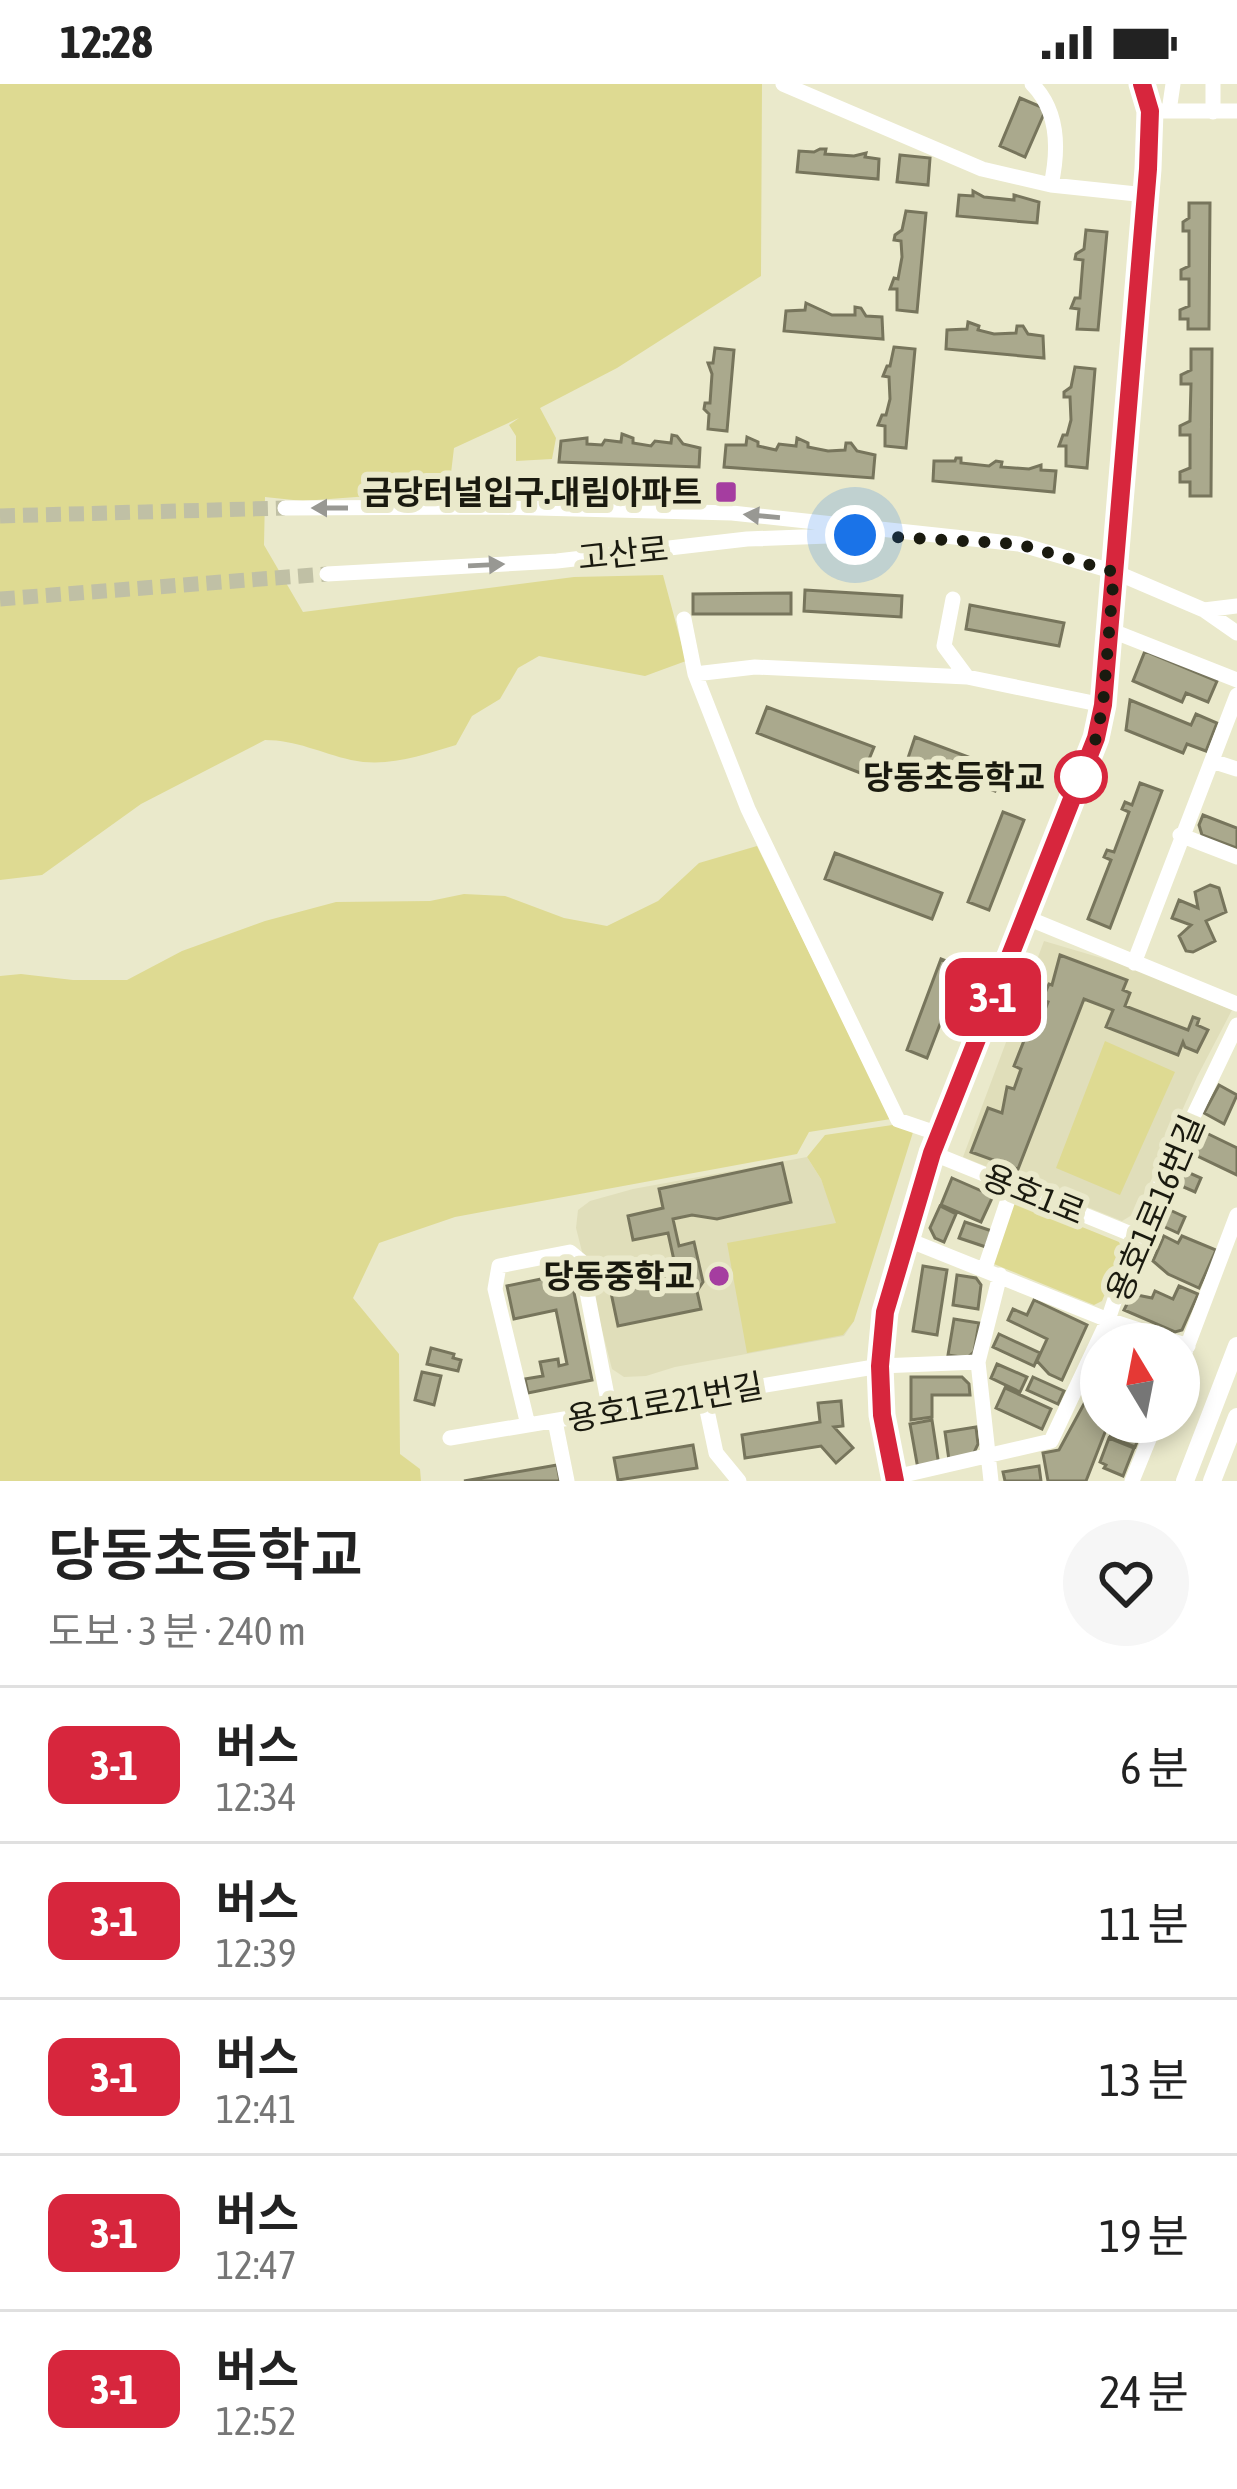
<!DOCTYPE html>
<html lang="ko">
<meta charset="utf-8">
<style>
body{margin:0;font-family:"Asap Condensed","Noto Sans KR",sans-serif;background:#f6f6f6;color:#222;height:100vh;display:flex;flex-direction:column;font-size:45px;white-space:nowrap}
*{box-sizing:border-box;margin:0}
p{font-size:39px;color:#767676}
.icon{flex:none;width:66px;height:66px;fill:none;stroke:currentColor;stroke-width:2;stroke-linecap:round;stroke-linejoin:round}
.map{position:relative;height:1397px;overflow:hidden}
.sheet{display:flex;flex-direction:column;background:#fff;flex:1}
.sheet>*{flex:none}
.badge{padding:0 24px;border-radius:18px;font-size:42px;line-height:78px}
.needle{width:78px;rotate:350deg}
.fabs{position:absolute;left:1080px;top:1239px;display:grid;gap:24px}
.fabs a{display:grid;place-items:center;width:120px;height:120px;border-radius:50%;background:#fff;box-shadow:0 6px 18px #0003;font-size:60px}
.you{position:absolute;width:60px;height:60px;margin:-30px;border:9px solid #fff;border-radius:50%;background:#1a73e8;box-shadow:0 0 0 18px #1a73e833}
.map>.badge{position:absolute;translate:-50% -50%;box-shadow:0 0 0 6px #fff}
.round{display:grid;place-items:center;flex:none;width:126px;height:126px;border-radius:63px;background:#f6f6f6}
.summary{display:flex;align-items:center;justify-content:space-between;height:204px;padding:0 48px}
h1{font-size:57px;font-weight:600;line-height:90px}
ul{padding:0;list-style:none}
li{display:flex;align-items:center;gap:36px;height:156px;padding:0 48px;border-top:3px solid #e0e0e0}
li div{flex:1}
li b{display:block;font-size:45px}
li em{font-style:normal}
li .badge{min-width:132px;font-weight:700;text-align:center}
.status{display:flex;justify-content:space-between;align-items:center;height:84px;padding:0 60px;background:#fff;direction:ltr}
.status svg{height:33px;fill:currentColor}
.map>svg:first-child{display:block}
.built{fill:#e0deba}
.green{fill:#deda92}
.building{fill:#aaa98d;stroke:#77755c;stroke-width:3}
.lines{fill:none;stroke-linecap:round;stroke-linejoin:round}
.minor-tunnel{stroke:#c0c0a5;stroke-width:15;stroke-dasharray:15 8;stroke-linecap:butt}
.minor{stroke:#fff;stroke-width:15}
.major{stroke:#fff;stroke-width:18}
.oneway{fill:#989893}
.line-casing{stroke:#fff;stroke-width:27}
.line{stroke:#d7263d;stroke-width:18}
.walk{stroke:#1a1a0f;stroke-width:12;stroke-dasharray:0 21.6}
.poi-dot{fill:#a53da0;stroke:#eae9cb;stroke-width:4.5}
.stop-dot{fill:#fff;stroke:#d7263d;stroke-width:6}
.labels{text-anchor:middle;stroke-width:12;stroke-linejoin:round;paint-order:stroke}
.poi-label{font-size:33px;font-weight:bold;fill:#1a1a0f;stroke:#eae9cb;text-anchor:end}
.street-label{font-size:33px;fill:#1a1a0f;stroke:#eae9cb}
.stop-label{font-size:33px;font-weight:bold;fill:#1a1a0f;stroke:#eae9cb;text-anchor:end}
</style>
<div class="status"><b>12:28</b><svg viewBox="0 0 49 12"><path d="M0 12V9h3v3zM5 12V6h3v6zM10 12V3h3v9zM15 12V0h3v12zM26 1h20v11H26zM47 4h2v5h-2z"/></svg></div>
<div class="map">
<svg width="1237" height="1397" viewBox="0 0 1237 1397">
<rect width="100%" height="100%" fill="#eae9cb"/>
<path class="built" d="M 1044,857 L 1125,881 L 1232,926 L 1197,993 L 1137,1128 L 1122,1137 L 963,1073 Z
M 807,1073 L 821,1095 L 835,1132 L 852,1208 L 854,1237 L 844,1252 L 675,1283 L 646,1292 L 624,1293 L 612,1285 L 576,1144 L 578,1126 L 590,1117 L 633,1105 Z"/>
<path class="green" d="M 0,0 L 762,0 L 761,192 L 617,284 L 540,324 L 556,354 L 552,375 L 516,377 L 516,352 L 509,341 L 519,334 L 454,364 L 449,406 L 303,417 L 265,413 L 264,461 L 303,528 L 574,493 L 663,491 L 686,577 L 645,592 L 539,572 L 518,584 L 500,615 L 472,632 L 456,661 C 422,671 388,684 351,676 C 321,669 296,656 265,656 L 141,720 L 42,791 L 0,796 Z
M 757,762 L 891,1035 L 809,1048 L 797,1070 L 455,1133 L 379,1159 L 353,1214 L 399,1270 L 400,1370 L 420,1385 L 421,1397 L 0,1397 L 0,892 L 21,890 L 73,896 L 127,896 L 182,867 L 265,837 L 336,818 L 430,817 L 464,810 L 505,812 L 564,834 L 607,842 L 658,817 L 699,779 Z
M 1105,957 L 1175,988 L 1120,1111 L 1056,1084 Z
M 899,1040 L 914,1045 L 854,1237 L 843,1251 L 747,1269 L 727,1159 L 836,1139 L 821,1095 L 807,1073 L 825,1051 Z
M 1018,1117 L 1119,1158 L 1123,1167 L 1102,1217 L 1094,1221 L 994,1180 L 991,1175 L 1012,1120 Z"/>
<path class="building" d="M 1020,14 L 1046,25 L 1025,73 L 1000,62 Z
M 820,65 L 826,65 L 825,70 L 854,72 L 866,69 L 865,73 L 879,75 L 878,95 L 797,88 L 799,67 L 814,68 Z
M 900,71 L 930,74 L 928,101 L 897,98 Z
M 973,107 L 984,113 L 1014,116 L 1014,111 L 1039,118 L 1037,139 L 957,132 L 959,111 L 973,112 Z
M 1189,119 L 1210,119 L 1209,245 L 1188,245 L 1188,235 L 1180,235 L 1180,226 L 1189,222 L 1189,195 L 1181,195 L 1181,186 L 1189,182 L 1189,147 L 1183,147 L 1183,138 L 1189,134 Z
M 906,127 L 926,129 L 917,228 L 897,226 L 897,205 L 890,205 L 894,194 L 898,195 L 902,173 L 901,157 L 894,156 L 895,151 L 902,146 Z
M 1086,146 L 1107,148 L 1098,246 L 1077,245 L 1079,225 L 1071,224 L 1075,214 L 1080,214 L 1083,176 L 1075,175 L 1076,170 L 1084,165 Z
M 806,219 L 832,231 L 855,231 L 855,223 L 861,224 L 866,232 L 882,233 L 883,255 L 784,247 L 786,227 L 805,226 Z
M 968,238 L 979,242 L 978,246 L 994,250 L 1016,249 L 1017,242 L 1023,242 L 1028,250 L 1043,252 L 1044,274 L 946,265 L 947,246 L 967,245 Z
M 894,263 L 915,265 L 906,364 L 885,362 L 885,342 L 878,341 L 882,331 L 886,331 L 890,315 L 889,293 L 883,292 L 887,282 L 890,282 Z
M 715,264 L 734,266 L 727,347 L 708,345 L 709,330 L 704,325 L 705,319 L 710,319 L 712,290 L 708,279 L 713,279 Z
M 1191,265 L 1212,265 L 1211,412 L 1190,412 L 1190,398 L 1180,398 L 1180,388 L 1190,384 L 1190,351 L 1180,351 L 1180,342 L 1190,337 L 1191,300 L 1181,300 L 1181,291 L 1191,286 Z
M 1075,283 L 1095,285 L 1087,384 L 1066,382 L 1066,362 L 1059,362 L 1063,351 L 1067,351 L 1071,336 L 1070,313 L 1064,313 L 1064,308 L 1071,303 Z
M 622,350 L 633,354 L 633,359 L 651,362 L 655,357 L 671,359 L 672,351 L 677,352 L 683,360 L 700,364 L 699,383 L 559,378 L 561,357 L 587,354 L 587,360 L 602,361 L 605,356 L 621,358 Z
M 747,353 L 758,358 L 758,362 L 776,366 L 779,360 L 796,362 L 797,354 L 808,359 L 808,363 L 828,367 L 845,366 L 846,359 L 851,359 L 857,367 L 875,371 L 873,394 L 724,383 L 726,361 L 746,361 Z
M 956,374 L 961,374 L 961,379 L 989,382 L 996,377 L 1002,378 L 1001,383 L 1029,385 L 1041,381 L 1041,386 L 1056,387 L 1054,408 L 933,397 L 934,377 L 955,377 Z
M 805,506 L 902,512 L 901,533 L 804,527 Z
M 791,509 L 791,530 L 693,530 L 693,510 Z
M 970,521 L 1064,539 L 1059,562 L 966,545 Z
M 1145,567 L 1217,597 L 1208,618 L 1186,609 L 1182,618 L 1133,597 Z
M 1130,616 L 1191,641 L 1196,630 L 1217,639 L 1206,667 L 1187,660 L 1183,669 L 1126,646 Z
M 767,623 L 874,663 L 863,690 L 757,649 Z
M 915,653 L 1003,686 L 995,707 L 908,674 Z
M 1140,699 L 1162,707 L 1110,844 L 1088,835 L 1111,776 L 1104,773 L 1107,766 L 1114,768 L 1129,728 L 1122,725 L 1125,718 L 1132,721 Z
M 1003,728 L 1024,736 L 989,826 L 968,818 Z
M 1203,731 L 1237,744 L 1237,764 L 1202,751 L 1199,741 Z
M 835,769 L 942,809 L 932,835 L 825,795 Z
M 1210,801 L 1219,804 L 1226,828 L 1206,837 L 1215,857 L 1193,868 L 1186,867 L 1179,852 L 1191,841 L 1172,834 L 1179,816 L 1198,824 L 1195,808 Z
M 1060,871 L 1127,896 L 1123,906 L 1130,909 L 1125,922 L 1188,946 L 1193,933 L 1199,935 L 1197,941 L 1208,946 L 1197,968 L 1185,963 L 1183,958 L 1178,971 L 1106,943 L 1113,926 L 1084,915 L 1018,1085 L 971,1068 L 988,1024 L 1002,1029 L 1007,1003 L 1014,1005 L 1021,985 L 1014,982 L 1029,944 L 1037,947 L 1048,918 L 1042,916 L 1049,900 L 1052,901 Z
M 941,875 L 962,883 L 927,974 L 907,966 Z
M 1219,1001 L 1237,1011 L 1224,1040 L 1204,1029 Z
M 1200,1046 L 1237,1064 L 1237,1091 L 1189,1068 Z
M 782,1079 L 791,1118 L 717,1135 L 692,1131 L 673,1135 L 679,1162 L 694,1158 L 703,1198 L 697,1207 L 701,1225 L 618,1242 L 610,1204 L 677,1190 L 668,1149 L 633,1156 L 628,1132 L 663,1124 L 659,1105 Z
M 1178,1084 L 1201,1094 L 1195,1108 L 1172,1098 Z
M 952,1094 L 993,1112 L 981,1138 L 941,1121 Z
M 940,1122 L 956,1130 L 944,1158 L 935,1154 L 930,1144 Z
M 1161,1122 L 1185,1133 L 1178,1149 L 1154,1138 Z
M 965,1138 L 992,1147 L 986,1163 L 959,1154 Z
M 1164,1152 L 1178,1159 L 1182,1152 L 1216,1166 L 1199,1204 L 1168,1190 L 1153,1177 Z
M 923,1182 L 947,1186 L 937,1251 L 913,1247 Z
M 570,1189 L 592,1296 L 528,1309 L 525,1295 L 543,1292 L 540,1278 L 558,1275 L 559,1282 L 567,1280 L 556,1226 L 514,1235 L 507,1202 Z
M 957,1191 L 976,1194 L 981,1201 L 978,1225 L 953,1221 Z
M 1179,1202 L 1198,1210 L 1182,1246 L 1175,1248 L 1124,1226 L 1132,1210 L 1152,1214 L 1155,1207 L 1173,1215 Z
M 1034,1216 L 1087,1241 L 1062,1296 L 1049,1290 L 1037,1277 L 1047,1255 L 1008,1236 L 1013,1225 L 1027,1231 Z
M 954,1235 L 979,1239 L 974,1268 L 967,1274 L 948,1271 Z
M 999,1250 L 1040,1269 L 1034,1282 L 993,1263 Z
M 431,1264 L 454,1270 L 453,1274 L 461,1276 L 458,1287 L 427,1280 Z
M 997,1280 L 1027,1293 L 1020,1308 L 991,1294 Z
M 422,1288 L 441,1292 L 434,1321 L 415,1316 Z
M 911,1293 L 962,1293 L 969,1300 L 970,1311 L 932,1311 L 932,1333 L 911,1336 Z
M 1033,1293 L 1064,1307 L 1058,1320 L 1027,1306 Z
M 1005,1304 L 1051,1325 L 1042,1345 L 996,1324 Z
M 841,1317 L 843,1342 L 834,1343 L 853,1364 L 836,1379 L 821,1362 L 745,1374 L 742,1351 L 820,1338 L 818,1319 Z
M 1085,1318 L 1101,1326 L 1101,1338 L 1109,1338 L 1086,1397 L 1048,1397 L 1043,1369 L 1059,1366 Z
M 932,1336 L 939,1382 L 918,1385 L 910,1340 Z
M 1116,1338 L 1143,1343 L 1135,1363 L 1110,1353 Z
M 976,1343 L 978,1360 L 972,1373 L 949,1376 L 945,1348 Z
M 1109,1354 L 1134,1364 L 1123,1392 L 1104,1384 L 1106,1381 L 1100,1378 Z
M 693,1361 L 697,1384 L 618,1396 L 614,1374 Z
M 557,1381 L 560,1397 L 464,1397 Z
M 1039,1382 L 1041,1397 L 1005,1397 L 1003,1388 Z"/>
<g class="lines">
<path class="minor-tunnel" d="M 0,432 L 285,424
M 0,515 L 327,490"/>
<path class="minor" d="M 783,0 L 982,85 L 1051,101 L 1146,111
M 1032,0 C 1059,27 1059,65 1051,101
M 1150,27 L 1237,27
M 1169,27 L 1173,0
M 1213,28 L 1213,0
M 285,424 L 495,423 L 732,429 L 1019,460 L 1115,488 L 1204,526 L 1237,549
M 327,490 L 557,477 L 747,455 L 856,451
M 953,515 L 944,562 L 967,593
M 1204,526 L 1237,522
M 684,535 L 695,590 L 748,725 L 898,1036 L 939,1050
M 1110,546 L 1237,596
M 695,590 L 755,583 L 967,593 L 1103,621
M 1212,677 L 1237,685
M 1180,751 L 1237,773
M 1025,833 L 1237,920
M 1134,879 L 1237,611
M 932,1069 L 1136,1152
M 906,1155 L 1108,1236 L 1188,1262
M 985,1184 L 1013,1101
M 1179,1284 L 1237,1131
M 704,1312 L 716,1369 L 739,1397
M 555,1337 L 567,1397
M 528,1341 L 495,1205 L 499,1182 L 570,1168 L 581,1177 L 610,1327
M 450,1354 L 880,1282 L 978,1278
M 895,1393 L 1051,1357 L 1108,1236 L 1136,1152 L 1237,941
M 895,1397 L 882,1331 L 880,1282 L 885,1228 L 932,1069 L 1096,654 L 1103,621 L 1148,85 L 1150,27 L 1142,0
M 991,1397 L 978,1278 L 1000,1191
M 1132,1397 L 1156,1338"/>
<path class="major" d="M 1185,1397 L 1237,1262
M 1212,1397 L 1237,1333"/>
</g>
<defs><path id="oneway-solid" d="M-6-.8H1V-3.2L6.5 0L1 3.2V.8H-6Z" transform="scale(3)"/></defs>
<g class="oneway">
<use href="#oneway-solid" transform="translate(330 424) rotate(180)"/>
<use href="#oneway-solid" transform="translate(762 432) rotate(-175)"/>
<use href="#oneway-solid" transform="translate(486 481) rotate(-3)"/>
</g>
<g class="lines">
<g class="line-casing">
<path id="line" d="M 895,1397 L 882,1331 L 880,1282 L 885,1228 L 932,1069 L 1096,654 L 1103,621 L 1148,85 L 1150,27 L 1142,0"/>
</g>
<use href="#line" class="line"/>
<path class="walk" d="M 855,451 L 1019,460 L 1114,488 L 1103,621 L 1096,654 L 1081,693"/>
</g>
<g class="poi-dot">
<rect x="714" y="396" width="24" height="24" rx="6"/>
<circle cx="719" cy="1192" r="12"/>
</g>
<circle class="stop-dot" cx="1081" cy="693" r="24"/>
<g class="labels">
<g class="poi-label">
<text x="702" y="420">금당터널입구.대림아파트</text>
<text x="695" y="1204">당동중학교</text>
</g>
<g class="street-label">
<text transform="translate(623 469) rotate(-6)" y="12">고산로</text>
<text transform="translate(1034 1110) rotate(22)" y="12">용호1로</text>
<text transform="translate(1155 1124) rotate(-67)" y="12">용호1로16번길</text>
<text transform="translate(665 1318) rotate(-10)" y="12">용호1로21번길</text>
</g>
<g class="stop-label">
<text x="1045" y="705">당동초등학교</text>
</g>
</g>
</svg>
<div class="fabs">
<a><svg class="needle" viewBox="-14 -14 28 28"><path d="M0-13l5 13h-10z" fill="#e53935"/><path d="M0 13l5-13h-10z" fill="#767676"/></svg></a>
</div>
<div class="you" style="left:855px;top:451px"></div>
<b class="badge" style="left:993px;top:913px;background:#d7263d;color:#fff">3-1</b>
</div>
<section class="sheet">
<div class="summary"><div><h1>당동초등학교</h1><p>도보 · 3 분 · 240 m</p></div><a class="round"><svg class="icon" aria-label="heart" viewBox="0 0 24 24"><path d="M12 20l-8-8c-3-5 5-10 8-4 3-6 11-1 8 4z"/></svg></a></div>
<ul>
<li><span class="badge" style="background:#d7263d;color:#fff">3-1</span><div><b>버스</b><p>12:34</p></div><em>6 분</em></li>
<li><span class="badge" style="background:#d7263d;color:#fff">3-1</span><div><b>버스</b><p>12:39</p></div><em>11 분</em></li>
<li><span class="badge" style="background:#d7263d;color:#fff">3-1</span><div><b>버스</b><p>12:41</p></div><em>13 분</em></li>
<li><span class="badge" style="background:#d7263d;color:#fff">3-1</span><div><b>버스</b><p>12:47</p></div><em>19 분</em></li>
<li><span class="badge" style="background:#d7263d;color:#fff">3-1</span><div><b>버스</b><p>12:52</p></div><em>24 분</em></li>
</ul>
</section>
